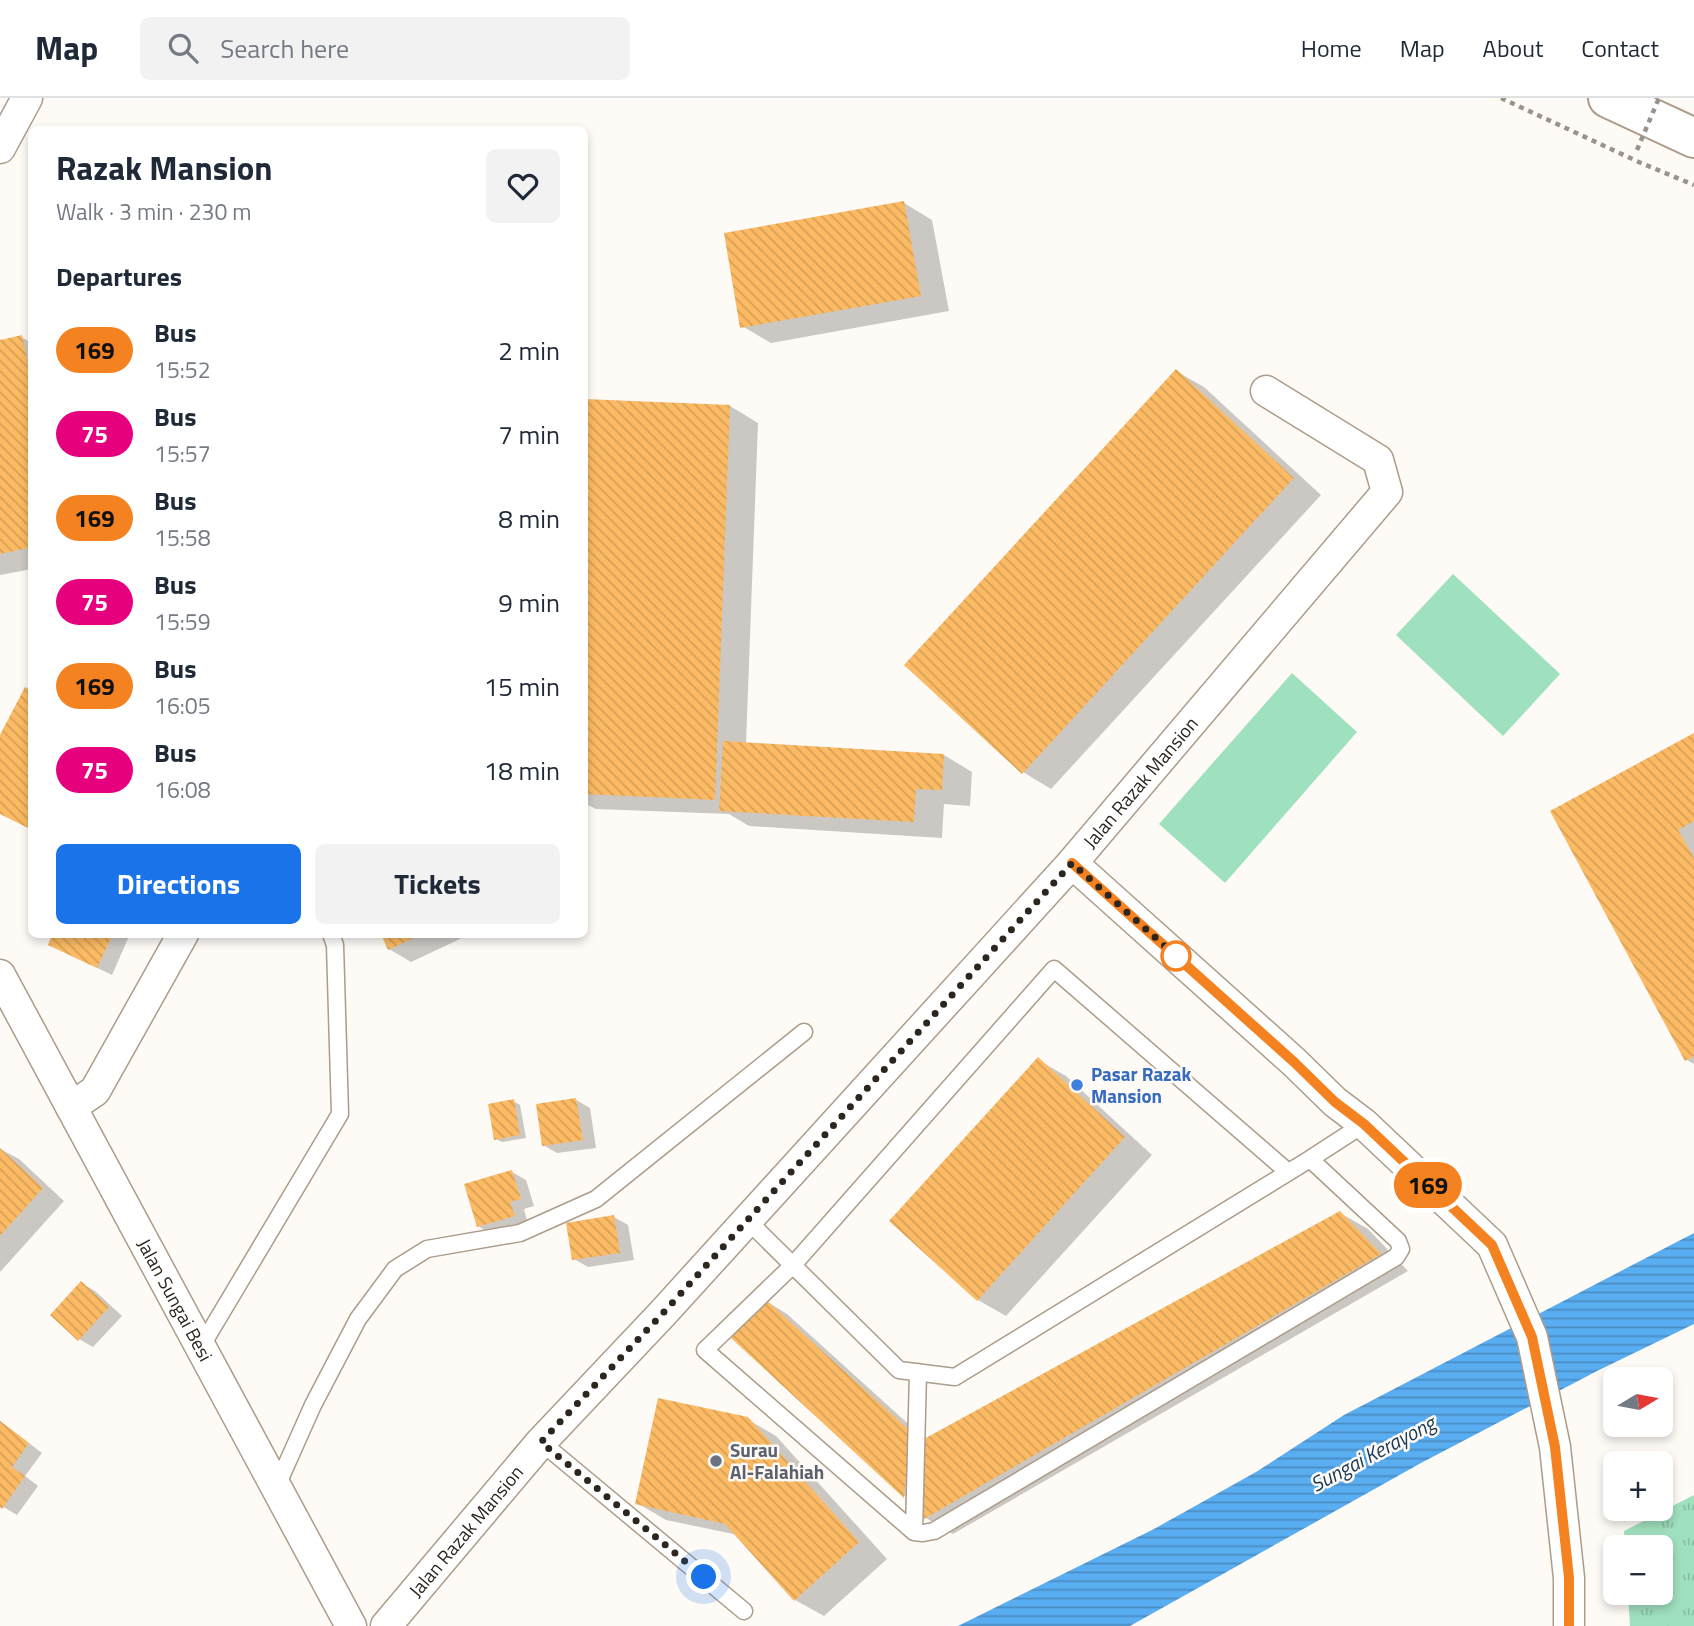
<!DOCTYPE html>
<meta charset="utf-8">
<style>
body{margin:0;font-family:"Titillium Web",sans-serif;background:#f2f2f3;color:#1f2937;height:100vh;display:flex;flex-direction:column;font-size:26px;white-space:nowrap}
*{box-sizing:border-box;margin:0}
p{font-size:23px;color:#747a83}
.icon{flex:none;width:38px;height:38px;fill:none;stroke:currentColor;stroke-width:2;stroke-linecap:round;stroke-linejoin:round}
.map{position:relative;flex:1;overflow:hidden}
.side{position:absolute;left:28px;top:28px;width:560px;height:812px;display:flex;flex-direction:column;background:#fff;border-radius:10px;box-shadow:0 4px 10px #0003}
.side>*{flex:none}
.badge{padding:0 14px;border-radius:23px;font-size:24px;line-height:46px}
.needle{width:46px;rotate:80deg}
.controls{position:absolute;left:1603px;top:1269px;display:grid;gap:14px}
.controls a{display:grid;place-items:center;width:70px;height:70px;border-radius:10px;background:#fff;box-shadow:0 4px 10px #0003;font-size:35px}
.you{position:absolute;width:35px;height:35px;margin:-18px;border:5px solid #fff;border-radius:50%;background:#1a73e8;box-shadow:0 0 0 10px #1a73e833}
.map>.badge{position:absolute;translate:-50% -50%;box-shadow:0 0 0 4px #fff}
h2{padding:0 28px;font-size:26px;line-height:63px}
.round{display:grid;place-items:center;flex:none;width:74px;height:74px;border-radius:10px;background:#f2f2f3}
.overview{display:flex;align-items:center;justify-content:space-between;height:119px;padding:0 28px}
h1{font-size:33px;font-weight:700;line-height:52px}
.action{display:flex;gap:14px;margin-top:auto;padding:14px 28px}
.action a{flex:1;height:80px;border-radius:10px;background:#1a73e8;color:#fff;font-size:28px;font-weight:700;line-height:80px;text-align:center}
.action a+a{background:#f2f2f3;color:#1f2937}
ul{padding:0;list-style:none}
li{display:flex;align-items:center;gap:21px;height:84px;padding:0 28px}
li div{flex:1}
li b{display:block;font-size:26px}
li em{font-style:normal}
li .badge{min-width:77px;font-weight:700;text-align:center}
header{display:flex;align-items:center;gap:42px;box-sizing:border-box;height:98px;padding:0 35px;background:#fff;border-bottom:2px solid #e0e1e3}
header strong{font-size:33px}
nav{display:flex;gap:38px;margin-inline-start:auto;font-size:24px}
.search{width:490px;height:63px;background:#f2f2f3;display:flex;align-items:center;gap:18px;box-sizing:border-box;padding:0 24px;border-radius:10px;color:#747a83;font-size:26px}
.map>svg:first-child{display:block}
.grass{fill:url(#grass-tufts)}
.pitch{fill:#9fe0be}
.water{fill:url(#water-rules)}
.shadow{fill:#0003}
.building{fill:url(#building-back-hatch)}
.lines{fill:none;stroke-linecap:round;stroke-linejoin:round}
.lane-casing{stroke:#ac9c89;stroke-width:19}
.street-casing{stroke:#ac9c89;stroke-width:33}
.highway-casing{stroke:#ac9c89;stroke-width:42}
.path{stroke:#98938d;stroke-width:4.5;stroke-dasharray:5 5;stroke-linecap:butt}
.lane{stroke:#fff;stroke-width:16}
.street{stroke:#fff;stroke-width:30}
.highway{stroke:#fff;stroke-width:38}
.path-bridge{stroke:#98938d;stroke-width:4.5;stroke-dasharray:5 5;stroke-linecap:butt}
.line-casing{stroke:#fff;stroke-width:16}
.line{stroke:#f58220;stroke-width:10}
.walk{stroke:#2c261e;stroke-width:7;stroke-dasharray:0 12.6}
.stop-dot{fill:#fff;stroke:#f58220;stroke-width:3.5}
.shop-dot{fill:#3f7fe0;stroke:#fefaf6;stroke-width:2.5}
.worship-dot{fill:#6b7280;stroke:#fefaf6;stroke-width:2.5}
.labels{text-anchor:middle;stroke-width:5;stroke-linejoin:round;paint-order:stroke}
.street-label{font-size:19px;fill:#2c261e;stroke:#fefaf6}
.shop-label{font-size:19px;font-weight:bold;fill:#366cbe;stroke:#fefaf6;text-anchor:start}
.worship-label{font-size:19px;font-weight:bold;fill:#5b616d;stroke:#fefaf6;text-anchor:start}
.water-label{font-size:21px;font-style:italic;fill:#183b57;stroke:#fefaf6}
</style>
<header>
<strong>Map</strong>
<div class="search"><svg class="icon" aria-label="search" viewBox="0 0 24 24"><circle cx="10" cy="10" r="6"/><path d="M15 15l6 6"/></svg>Search here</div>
<nav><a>Home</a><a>Map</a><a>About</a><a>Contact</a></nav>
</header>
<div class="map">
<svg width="1694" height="1528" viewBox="0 0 1694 1528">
<defs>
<pattern id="grass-tufts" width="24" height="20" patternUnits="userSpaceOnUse" patternTransform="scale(1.75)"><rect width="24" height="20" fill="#9fe0be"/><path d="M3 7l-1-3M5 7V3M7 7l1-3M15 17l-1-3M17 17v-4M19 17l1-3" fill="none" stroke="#89c0a3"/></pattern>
<pattern id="water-rules" width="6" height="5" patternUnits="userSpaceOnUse" patternTransform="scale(1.75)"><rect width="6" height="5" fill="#59adf1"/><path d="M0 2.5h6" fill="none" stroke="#4a8dc3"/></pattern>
<pattern id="building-back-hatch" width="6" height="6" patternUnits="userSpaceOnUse" patternTransform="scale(1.75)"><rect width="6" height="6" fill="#fbba63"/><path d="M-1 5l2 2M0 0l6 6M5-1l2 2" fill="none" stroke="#d7a056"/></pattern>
</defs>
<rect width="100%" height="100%" fill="#fefaf6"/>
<path class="grass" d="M 1694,1397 L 1694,1528 L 1630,1528 L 1628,1495 L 1661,1494 L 1661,1449 L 1625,1449 L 1624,1433 Z"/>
<path class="pitch" d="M 1453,476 L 1560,576 L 1503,638 L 1396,537 Z
M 1292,575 L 1357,634 L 1225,785 L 1159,726 Z"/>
<path class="water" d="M 1694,1135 L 1694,1226 L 1597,1273 L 1421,1365 L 1130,1528 L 958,1528 L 1154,1431 L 1256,1374 L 1344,1317 Z"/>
<path class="shadow" d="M 904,105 L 932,122 L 949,213 L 771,245 L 742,228 Z
M 21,239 L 32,245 L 32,471 L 0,477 L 0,244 Z
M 1176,273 L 1204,289 L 1321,397 L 1051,691 L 1023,674 Z
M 584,303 L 730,308 L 758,325 L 746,646 L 944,657 L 972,674 L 970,708 L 944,706 L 942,740 L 749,728 L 729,716 L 596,711 L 584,705 Z
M 1694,637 L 1694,966 L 1687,962 L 1553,714 Z
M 54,836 L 130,836 L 112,877 L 64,854 Z
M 383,836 L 459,836 L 460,841 L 411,864 L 389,851 Z
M 1038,962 L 1066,978 L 1152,1057 L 1006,1218 L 978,1202 Z
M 576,1002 L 590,1010 L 596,1050 L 557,1055 L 543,1047 Z
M 513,1003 L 520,1007 L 526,1040 L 502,1044 L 496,1041 Z
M 0,1051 L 19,1061 L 64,1103 L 0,1174 Z
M 512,1074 L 526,1082 L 534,1108 L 524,1111 L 528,1126 L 492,1136 L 478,1128 Z
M 1340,1115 L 1368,1131 L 1408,1173 L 953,1436 L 926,1420 L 926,1410 L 905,1398 L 733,1240 L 766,1203 L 787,1216 L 926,1342 Z
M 614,1119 L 628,1127 L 634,1162 L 588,1169 L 574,1161 Z
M 81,1185 L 95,1193 L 122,1218 L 93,1249 L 79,1241 Z
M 747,1321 L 776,1338 L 887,1461 L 824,1518 L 795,1502 L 738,1437 L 666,1422 L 637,1405 Z
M 0,1323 L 42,1355 L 25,1378 L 38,1388 L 17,1417 L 0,1407 Z"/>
<path class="building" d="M 904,103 L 921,198 L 740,230 L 724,135 Z
M 22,237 L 32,284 L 32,449 L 0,456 L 0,242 Z
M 1176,271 L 1294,380 L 1022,676 L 904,567 Z
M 584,301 L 730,307 L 715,702 L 584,696 Z
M 25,589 L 32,592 L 32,732 L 0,716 L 0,637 Z
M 1694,635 L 1694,723 L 1678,732 L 1694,760 L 1694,958 L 1685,963 L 1550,713 Z
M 723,643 L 944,656 L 942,692 L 916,691 L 914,724 L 719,713 Z
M 52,836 L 113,836 L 97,870 L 48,847 Z
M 381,836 L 422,836 L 388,852 Z
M 1038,959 L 1125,1039 L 977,1203 L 889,1123 Z
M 576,1000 L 583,1042 L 542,1048 L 536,1006 Z
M 514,1001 L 520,1037 L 494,1042 L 488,1006 Z
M 0,1050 L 43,1090 L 0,1138 Z
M 512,1072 L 521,1101 L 510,1104 L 515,1118 L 477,1129 L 464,1086 Z
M 1340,1113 L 1381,1156 L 924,1421 L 924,1341 Z
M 614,1117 L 620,1155 L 572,1162 L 566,1125 Z
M 81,1183 L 109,1209 L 78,1243 L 50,1217 Z
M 765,1201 L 910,1333 L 904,1400 L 731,1240 Z
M 658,1300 L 748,1319 L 859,1444 L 794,1503 L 725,1426 L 635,1406 Z
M 0,1323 L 29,1345 L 12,1369 L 25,1378 L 2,1411 L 0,1409 Z"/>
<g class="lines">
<g class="lane-casing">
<path id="lane" d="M 1288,1074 L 1054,871 L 793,1167 L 705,1252 L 914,1434 L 923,1435 L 934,1433 L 1396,1159 L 1401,1151 L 1398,1143 L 1310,1061
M 747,1122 L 899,1272 L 955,1279 L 1310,1061 L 1364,1026
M 201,1249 L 340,1016 L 335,847 L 331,836
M 541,1344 L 744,1513
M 276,1390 L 313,1307 L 358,1221 L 395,1171 L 427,1151 L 520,1135 L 596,1101 L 804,934
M 914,1434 L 918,1274"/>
</g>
<g class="street-casing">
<g id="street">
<path d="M 0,50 L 27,0"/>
<path d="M 1072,765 L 1294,964 L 1335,1004 L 1364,1026 L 1492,1147 L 1532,1239 L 1555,1349 L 1569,1480 L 1569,1528"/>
<path id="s1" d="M 0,877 L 351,1528"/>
<path d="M 71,1009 L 95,993 L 183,836"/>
<path id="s2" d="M 386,1528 L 541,1344 L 663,1215 L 1072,765 L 1387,394 L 1378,362 L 1266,293"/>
</g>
</g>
<g class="highway-casing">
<path id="highway" d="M 1608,0 L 1694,40"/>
</g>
<path class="path" d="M 1501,0 L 1641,65 L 1694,87"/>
<use href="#lane" class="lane"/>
<use href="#street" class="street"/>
<use href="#highway" class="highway"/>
<path class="path-bridge" d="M 1637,52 L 1659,0"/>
</g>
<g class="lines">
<g class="line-casing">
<path id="line" d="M 1072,765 L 1294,964 L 1335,1004 L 1364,1026 L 1492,1147 L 1532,1239 L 1555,1349 L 1569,1480 L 1569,1528"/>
</g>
<use href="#line" class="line"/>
<path class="walk" d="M 704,1479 L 541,1344 L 663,1215 L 1072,765 L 1176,858"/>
</g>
<circle class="stop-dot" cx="1176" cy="858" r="14"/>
<circle class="shop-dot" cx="1077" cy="987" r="7"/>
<circle class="worship-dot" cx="716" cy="1363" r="7"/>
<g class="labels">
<g class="street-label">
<text dy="7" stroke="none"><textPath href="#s2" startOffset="1132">Jalan Razak Mansion</textPath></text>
<text dy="7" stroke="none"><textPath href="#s1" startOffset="369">Jalan Sungai Besi</textPath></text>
<text dy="7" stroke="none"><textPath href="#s2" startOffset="124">Jalan Razak Mansion</textPath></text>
</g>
<g class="shop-label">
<text x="1091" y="983">Pasar Razak<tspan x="1091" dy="22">Mansion</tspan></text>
</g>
<g class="worship-label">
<text x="730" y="1359">Surau<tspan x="730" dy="22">Al-Falahiah</tspan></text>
</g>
<g class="water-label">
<text transform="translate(1373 1356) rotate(-28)" y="7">Sungai Kerayong</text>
</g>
</g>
</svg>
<div class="controls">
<a><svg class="needle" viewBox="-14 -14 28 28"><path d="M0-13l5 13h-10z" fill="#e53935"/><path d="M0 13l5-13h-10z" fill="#747a83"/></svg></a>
<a>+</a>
<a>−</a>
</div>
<div class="you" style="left:704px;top:1479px"></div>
<b class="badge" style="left:1428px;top:1087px;background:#f58220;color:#111">169</b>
<section class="side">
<div class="overview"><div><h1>Razak Mansion</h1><p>Walk · 3 min · 230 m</p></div><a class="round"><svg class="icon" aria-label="heart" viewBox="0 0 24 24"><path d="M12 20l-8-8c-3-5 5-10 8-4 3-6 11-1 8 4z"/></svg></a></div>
<h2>Departures</h2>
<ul>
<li><span class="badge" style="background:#f58220;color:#111">169</span><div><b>Bus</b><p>15:52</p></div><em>2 min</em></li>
<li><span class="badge" style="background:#e6007e;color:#fff">75</span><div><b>Bus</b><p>15:57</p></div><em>7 min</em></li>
<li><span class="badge" style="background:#f58220;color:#111">169</span><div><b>Bus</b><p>15:58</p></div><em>8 min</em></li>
<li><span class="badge" style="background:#e6007e;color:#fff">75</span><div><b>Bus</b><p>15:59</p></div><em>9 min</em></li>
<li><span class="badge" style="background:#f58220;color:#111">169</span><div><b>Bus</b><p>16:05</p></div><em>15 min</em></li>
<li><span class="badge" style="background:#e6007e;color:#fff">75</span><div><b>Bus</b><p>16:08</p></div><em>18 min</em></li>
</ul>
<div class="action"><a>Directions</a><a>Tickets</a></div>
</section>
</div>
